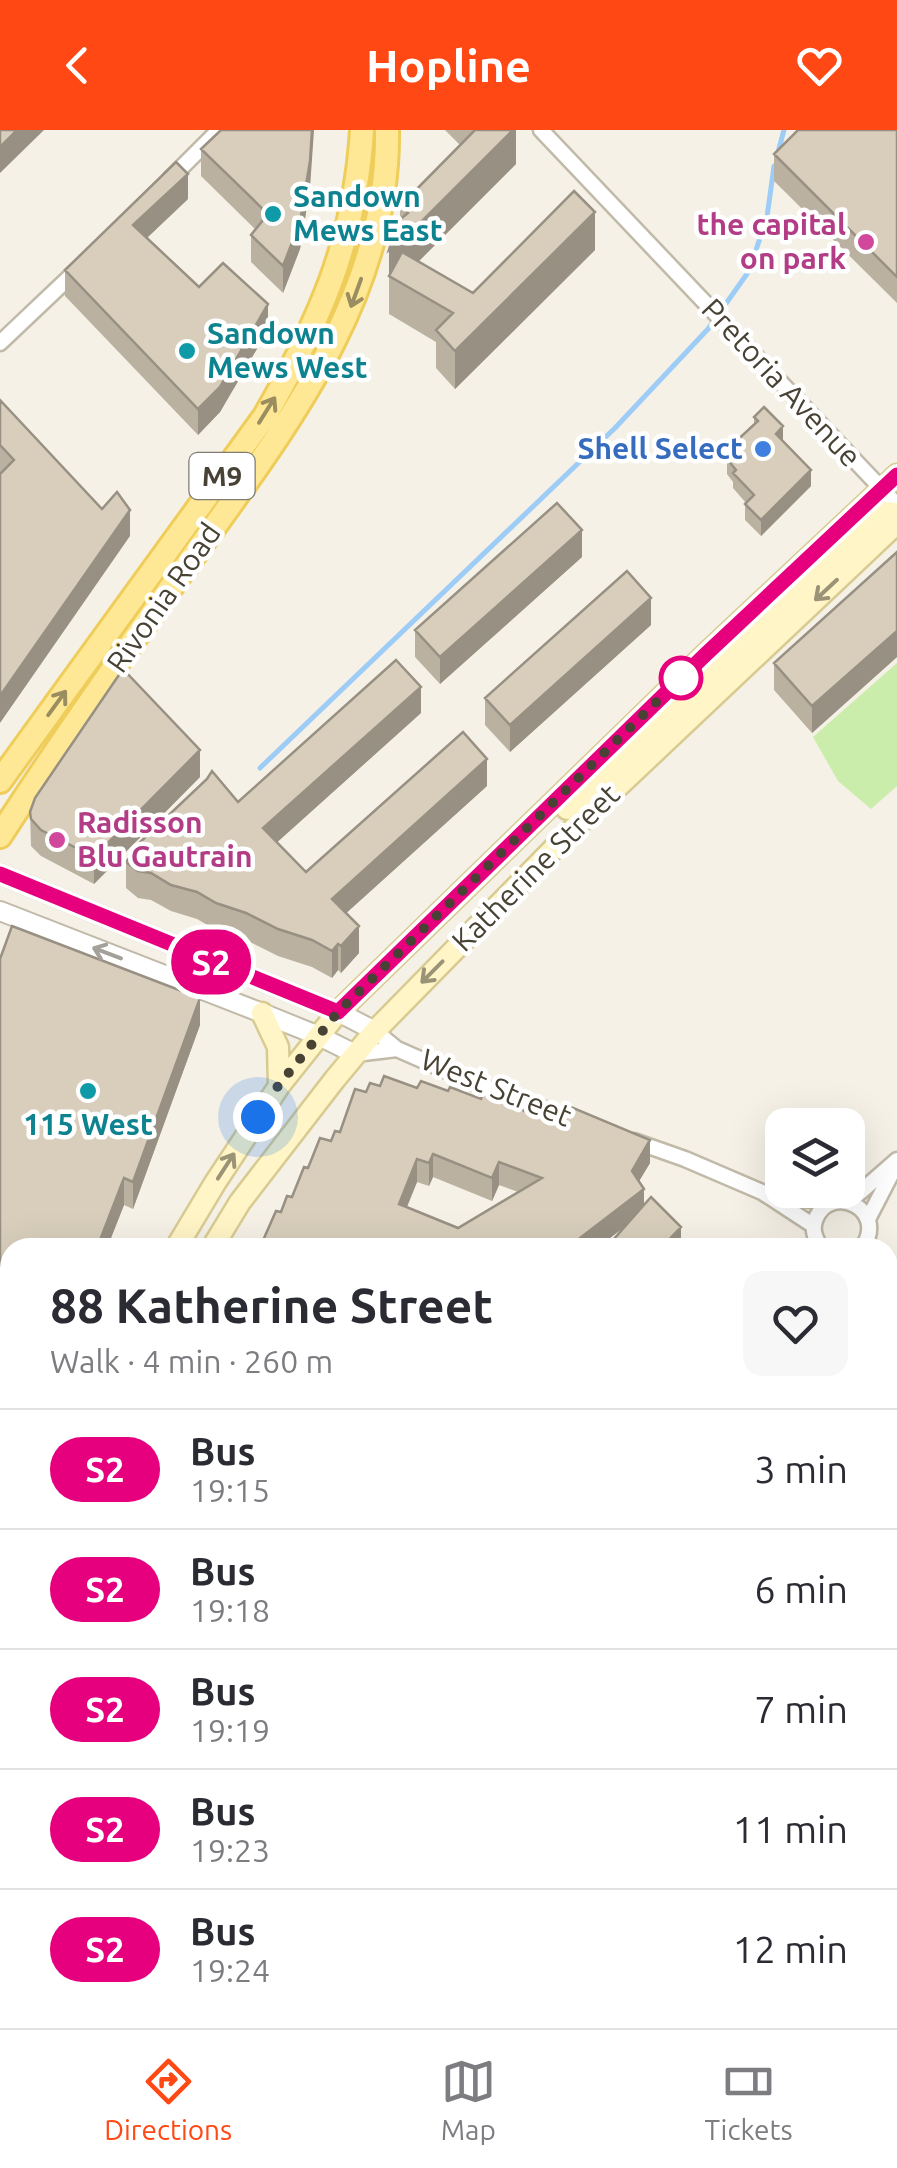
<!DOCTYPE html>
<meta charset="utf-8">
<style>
body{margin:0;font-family:Ubuntu,sans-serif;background:#f7f7f7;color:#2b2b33;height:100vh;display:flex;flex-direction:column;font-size:38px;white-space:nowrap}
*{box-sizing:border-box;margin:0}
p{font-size:32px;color:#7c7c81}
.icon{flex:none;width:55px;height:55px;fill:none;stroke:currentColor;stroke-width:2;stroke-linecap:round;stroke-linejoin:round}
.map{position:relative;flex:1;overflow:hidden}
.details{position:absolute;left:0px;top:1108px;width:898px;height:792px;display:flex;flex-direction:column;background:#fff;border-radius:30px 30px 0 0;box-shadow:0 10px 40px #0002}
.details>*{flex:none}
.badge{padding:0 20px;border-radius:32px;font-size:35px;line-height:65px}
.controls{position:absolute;left:765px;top:978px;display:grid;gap:20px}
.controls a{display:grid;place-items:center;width:100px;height:100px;border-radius:20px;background:#fff;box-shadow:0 10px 40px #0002;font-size:50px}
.you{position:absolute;width:50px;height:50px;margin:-25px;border:8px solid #fff;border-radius:50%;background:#1a73e8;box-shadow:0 0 0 15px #1a73e833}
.map>.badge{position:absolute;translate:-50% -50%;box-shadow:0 0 0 5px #fff}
.round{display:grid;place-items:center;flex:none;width:105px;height:105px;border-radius:20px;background:#f7f7f7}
.head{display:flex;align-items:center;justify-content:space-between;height:170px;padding:0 50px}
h1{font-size:48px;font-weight:600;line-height:75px}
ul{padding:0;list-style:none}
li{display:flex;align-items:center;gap:30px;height:120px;padding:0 50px;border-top:2px solid #e1e1e2}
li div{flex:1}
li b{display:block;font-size:38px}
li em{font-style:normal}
li .badge{min-width:110px;font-weight:700;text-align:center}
header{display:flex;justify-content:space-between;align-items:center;height:130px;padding:0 50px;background:#ff4813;color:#fff;font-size:45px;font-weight:600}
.menu{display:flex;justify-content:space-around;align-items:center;height:140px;border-top:2px solid #e1e1e2;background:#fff;font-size:28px;color:#7c7c81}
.menu a{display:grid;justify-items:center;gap:5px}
.menu .active{color:#ff4813}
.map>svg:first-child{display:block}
.green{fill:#cbedab}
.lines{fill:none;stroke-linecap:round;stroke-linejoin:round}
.stream{stroke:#9dccf7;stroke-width:5}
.minor-casing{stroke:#c1baa8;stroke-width:19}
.tertiary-casing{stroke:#c1baa8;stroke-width:22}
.secondary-casing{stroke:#d8cb92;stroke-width:25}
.primary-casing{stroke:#efcd5a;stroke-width:28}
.minor{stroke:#fff;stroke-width:14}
.tertiary{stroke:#fff;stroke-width:18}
.secondary{stroke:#fff5c6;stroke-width:20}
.primary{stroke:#ffe895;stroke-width:22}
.wall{fill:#bab1a1;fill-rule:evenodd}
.shaded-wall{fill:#979083}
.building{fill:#d8cebb;stroke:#979083;stroke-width:2.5;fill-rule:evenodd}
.oneway{stroke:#9a8d60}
.oneway2{stroke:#9a9376}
.oneway3{stroke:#a4a09a}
.line-casing{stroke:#fff;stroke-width:22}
.line{stroke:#e6007e;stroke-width:15}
.walk{stroke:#484235;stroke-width:10;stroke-dasharray:0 18}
.culture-dot{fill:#0f9aa8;stroke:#fff;stroke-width:4}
.hotel-dot{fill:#d1479c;stroke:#fff;stroke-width:4}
.shop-dot{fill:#3f7fe0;stroke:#fff;stroke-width:4}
.stop-dot{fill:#fff;stroke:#e6007e;stroke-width:5}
.labels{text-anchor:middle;stroke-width:9;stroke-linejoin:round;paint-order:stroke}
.shield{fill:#fff;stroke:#7f7b72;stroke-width:2.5}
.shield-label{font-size:28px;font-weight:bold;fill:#484235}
.culture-label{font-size:30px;font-weight:bold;fill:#0d838f;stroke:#fff;text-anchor:start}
.hotel-label{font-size:30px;font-weight:bold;fill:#b23c85;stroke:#fff;text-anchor:end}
.street-label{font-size:30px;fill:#484235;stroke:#fff}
.shop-label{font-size:30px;font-weight:bold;fill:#366cbe;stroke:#fff;text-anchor:end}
</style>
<header><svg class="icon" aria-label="back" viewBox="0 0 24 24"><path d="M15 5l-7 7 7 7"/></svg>Hopline<svg class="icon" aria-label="heart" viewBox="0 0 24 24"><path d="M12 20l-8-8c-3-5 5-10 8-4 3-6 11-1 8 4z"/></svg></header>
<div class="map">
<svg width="897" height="1898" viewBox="0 0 897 1898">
<rect width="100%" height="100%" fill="#f5f1e6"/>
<path class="green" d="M 897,533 L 897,656 L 871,679 L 838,651 L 813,607 Z"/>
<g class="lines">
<path class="stream" d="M 777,26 L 784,0
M 260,638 L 615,298 L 708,199 L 749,141 L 767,87 L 774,36"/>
<g class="minor-casing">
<path id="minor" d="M 541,0 L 897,375
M 170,49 L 219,0
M 0,213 L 76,141
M 375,901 L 397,919 L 479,955 L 581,992
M 355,924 L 397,919
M 634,1011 L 685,1029 L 762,1062 L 814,1096
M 768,1063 L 831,1073
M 849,1072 L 897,1030
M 868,1089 L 895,1037
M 821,1118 C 815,1108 811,1099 816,1088 C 832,1052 889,1080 862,1118
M 311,1898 L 321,1890"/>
</g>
<g class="tertiary-casing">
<path id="tertiary" d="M 0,744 L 338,882 L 375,901
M 0,781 L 262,883 L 319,906 L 355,924
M 0,1327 L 10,1330
M 0,1363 L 10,1366"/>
</g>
<g class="secondary-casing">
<path id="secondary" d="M 567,679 L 877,386 L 885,382 L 897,383
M 262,883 L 278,917 L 279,956
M 176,1118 L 215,1053 L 279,956 L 338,882 L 705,525 L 897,345
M 212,1118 L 240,1072 L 335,949 L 375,901 L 574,698 L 897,393
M 0,1309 L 10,1310
M 0,1512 L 10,1485
M 0,1616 L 10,1589"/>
</g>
<g class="primary-casing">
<path id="primary" d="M 0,651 L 265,286 C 320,190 355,112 362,0
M 0,706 C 58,616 120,529 182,442 C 276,309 390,172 387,0"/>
</g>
<use href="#minor" class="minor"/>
<use href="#tertiary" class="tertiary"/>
<use href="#secondary" class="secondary"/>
<use href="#primary" class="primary"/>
</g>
<path class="wall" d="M 445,0 L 516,0 L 516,34 L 418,132 L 473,163 L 595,120 L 455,259 L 436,238 L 436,212 L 389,184 L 389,120 L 400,90 L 400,76 L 460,15 Z
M 897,0 L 897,173 L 774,51 L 774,24 Z
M 201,19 L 310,58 L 300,119 L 283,163 L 251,132 L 251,105 L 255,99 L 201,46 Z
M 188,69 L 147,108 L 199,157 L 268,200 L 220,282 L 198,305 L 65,166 L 65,140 Z
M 0,270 L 102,379 L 130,406 L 0,342 Z
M 754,287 L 783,311 L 811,356 L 761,406 L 745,390 L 745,374 L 746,373 L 733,358 L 733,352 L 727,344 L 727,329 L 733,323 L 733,314 L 754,294 Z
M 897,422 L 897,527 L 812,603 L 774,560 L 774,533 Z
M 582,427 L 440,554 L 415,527 L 415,500 Z
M 651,495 L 510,622 L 485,595 L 485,568 Z
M 421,583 L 277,712 L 306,742 L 487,656 L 346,783 L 359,823 L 341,843 L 338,840 L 332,848 L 312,837 L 278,826 L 246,810 L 216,800 L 197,789 L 171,781 L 151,770 L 138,768 L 126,758 L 126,732 L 238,672 Z
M 200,647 L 94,754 L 41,726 L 31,716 L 30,682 Z
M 12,796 L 200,868 L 200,895 L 133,1079 L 124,1075 L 107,1118 L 10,1118 L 10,1228 L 0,1230 L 0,829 Z
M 380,956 L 417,958 L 650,1033 L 639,1051 L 644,1075 L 681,1118 L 625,1096 L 597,1118 L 261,1118 L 261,1115 L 292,1067 L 308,1038 L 340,1002 L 366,962 ZM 433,1047 L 492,1071 L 499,1055 L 518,1062 L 458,1098 L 407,1077 L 417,1052 L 429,1056 Z"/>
<path class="shaded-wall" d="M 17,0 L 44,0 L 0,43 L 0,17 Z
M 312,0 L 314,0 L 310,58 L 300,119 L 283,163 L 283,136 Z
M 513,0 L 516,0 L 516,34 L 419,131 L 397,151 L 389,146 L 389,120 Z
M 188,44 L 188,69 L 133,121 L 133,95 Z
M 595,82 L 595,120 L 455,259 L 455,221 Z
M 268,174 L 268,200 L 220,282 L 198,305 L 198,279 Z
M 783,296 L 783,312 L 776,304 Z
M 811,340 L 811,356 L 761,406 L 761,390 Z
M 130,380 L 130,406 L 0,593 L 0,566 Z
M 582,400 L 582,427 L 440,554 L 440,527 Z
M 651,468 L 651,495 L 510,622 L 510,595 Z
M 897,501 L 897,527 L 812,603 L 812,576 Z
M 421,557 L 421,583 L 263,725 L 263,698 Z
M 200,620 L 200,647 L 94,754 L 94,727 Z
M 487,629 L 487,656 L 332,796 L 332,769 Z
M 359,796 L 359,823 L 341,843 L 341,816 Z
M 338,814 L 338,840 L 332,848 L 332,821 Z
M 200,868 L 200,895 L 133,1079 L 133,1052 Z
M 650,1010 L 650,1033 L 632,1063 L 632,1041 Z
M 433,1024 L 433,1047 L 429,1056 L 429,1033 Z
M 417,1029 L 417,1052 L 399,1096 L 399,1074 Z
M 499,1032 L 499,1055 L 492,1071 L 492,1048 Z
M 124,1048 L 124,1075 L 107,1118 L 97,1118 Z
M 644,1059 L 644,1082 L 597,1118 L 567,1118 Z
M 681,1097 L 681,1118 L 661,1118 Z
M 10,1201 L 10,1228 L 0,1230 L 0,1203 Z
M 233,1890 L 261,1890 L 252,1898 L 225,1898 Z"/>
<path class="building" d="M 0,0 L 17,0 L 0,17 Z
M 221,0 L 312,0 L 310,31 L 300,92 L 283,136 L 251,105 L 268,84 L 201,19 Z
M 475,0 L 513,0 L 419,94 L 389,120 L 398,91 L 408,83 L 400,76 Z
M 798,0 L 897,0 L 897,147 L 774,24 Z
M 176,32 L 188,44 L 133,95 L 199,157 L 223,133 L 268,174 L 220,257 L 198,279 L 65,140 Z
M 574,61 L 595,82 L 455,221 L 436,200 L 453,183 L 389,146 L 402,122 L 473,163 Z
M 0,270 L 102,379 L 117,362 L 130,380 L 0,566 L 0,344 L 14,330 L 0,315 Z
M 764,277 L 783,296 L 776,304 L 811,340 L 761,390 L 745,374 L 754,365 L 733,343 L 736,340 L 727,329 L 738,319 L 733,314 L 758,291 L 754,287 Z
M 557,373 L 582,400 L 440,527 L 415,500 Z
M 897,422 L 897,501 L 812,576 L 774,533 Z
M 627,441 L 651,468 L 510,595 L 485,568 Z
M 396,530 L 421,557 L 263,698 L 306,742 L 463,602 L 487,629 L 332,769 L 359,796 L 341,816 L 338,814 L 332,821 L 312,810 L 278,799 L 246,783 L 216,773 L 197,762 L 171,755 L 151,743 L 138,741 L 126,732 L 134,722 L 135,717 L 207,649 L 212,641 L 238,672 Z
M 123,539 L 200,620 L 94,727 L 41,700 L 31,689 L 30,682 L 35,668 Z
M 12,796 L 200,868 L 133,1052 L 124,1048 L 97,1118 L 10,1118 L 10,1201 L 0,1203 L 0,829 Z
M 384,946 L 417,958 L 421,951 L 448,961 L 450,957 L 481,969 L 483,964 L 561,996 L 571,977 L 650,1010 L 632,1041 L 644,1059 L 567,1118 L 269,1118 L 261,1115 L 276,1081 L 281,1082 L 287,1066 L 292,1067 L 304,1037 L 308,1038 L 320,1008 L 331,1011 L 335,1001 L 340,1002 L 355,959 L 366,962 L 370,953 L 380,956 ZM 433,1024 L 492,1048 L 499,1032 L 542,1048 L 458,1098 L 399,1074 L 417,1029 L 429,1033 Z
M 651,1067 L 681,1097 L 661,1118 L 606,1118 Z
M 7,1665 L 10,1666 L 10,1890 L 233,1890 L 225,1898 L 0,1898 L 0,1684 Z"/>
<defs><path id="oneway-shaft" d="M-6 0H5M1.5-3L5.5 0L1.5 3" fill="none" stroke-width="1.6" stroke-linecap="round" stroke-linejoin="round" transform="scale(2.5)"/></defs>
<g class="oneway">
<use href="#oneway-shaft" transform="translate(356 163) rotate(110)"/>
<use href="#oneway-shaft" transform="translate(267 280) rotate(-58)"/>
<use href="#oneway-shaft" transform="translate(57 573) rotate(-54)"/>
</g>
<g class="oneway2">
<use href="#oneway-shaft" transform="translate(826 460) rotate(137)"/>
<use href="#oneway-shaft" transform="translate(432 842) rotate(135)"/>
<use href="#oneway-shaft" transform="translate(226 1036) rotate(-57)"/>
</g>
<use class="oneway3" href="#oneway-shaft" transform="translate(107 823) rotate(-159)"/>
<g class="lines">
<g class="line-casing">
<path id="line" d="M 0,744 L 338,882 L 705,525 L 897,345"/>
</g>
<use href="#line" class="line"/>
<path class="walk" d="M 258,987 L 278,956 L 338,882 L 681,548"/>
</g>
<g class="culture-dot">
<circle cx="273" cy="84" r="10"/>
<circle cx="187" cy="221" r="10"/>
<circle cx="88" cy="961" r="10"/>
</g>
<g class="hotel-dot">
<circle cx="866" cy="112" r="10"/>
<circle cx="57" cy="710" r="10"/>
</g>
<circle class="shop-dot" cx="763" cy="319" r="10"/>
<circle class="stop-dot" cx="681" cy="548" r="20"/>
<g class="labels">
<rect class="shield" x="189.5" y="323" width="65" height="46" rx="8"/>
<g class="shield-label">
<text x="222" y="356">M9</text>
</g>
<g class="culture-label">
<text x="293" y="77">Sandown<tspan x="293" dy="34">Mews East</tspan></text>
<text x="207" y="214">Sandown<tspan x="207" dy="34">Mews West</tspan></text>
<text x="88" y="1005" text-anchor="middle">115 West</text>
</g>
<g class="hotel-label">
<text x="846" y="105">the capital<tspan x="846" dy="34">on park</tspan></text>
<text x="77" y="703" text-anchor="start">Radisson<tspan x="77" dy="34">Blu Gautrain</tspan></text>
</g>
<g class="street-label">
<text transform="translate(781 253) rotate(47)" y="10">Pretoria Avenue</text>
<text transform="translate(164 468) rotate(-55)" y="10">Rivonia Road</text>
<text transform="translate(536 738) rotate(-45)" y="10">Katherine Street</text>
<text transform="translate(496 958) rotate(22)" y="10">West Street</text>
</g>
<g class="shop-label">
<text x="743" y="329">Shell Select</text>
</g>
</g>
</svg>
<div class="controls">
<a><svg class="icon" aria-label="layers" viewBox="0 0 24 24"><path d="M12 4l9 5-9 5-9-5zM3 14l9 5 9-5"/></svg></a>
</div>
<div class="you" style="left:258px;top:987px"></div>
<b class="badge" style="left:211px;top:832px;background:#e6007e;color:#fff">S2</b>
<section class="details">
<div class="head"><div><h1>88 Katherine Street</h1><p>Walk · 4 min · 260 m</p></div><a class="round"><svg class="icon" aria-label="heart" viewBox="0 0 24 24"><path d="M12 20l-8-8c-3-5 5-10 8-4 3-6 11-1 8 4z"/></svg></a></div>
<ul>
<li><span class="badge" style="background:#e6007e;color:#fff">S2</span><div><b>Bus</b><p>19:15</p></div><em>3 min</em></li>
<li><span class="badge" style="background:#e6007e;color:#fff">S2</span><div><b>Bus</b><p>19:18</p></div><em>6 min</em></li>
<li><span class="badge" style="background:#e6007e;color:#fff">S2</span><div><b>Bus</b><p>19:19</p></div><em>7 min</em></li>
<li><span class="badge" style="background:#e6007e;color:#fff">S2</span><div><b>Bus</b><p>19:23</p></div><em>11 min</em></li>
<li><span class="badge" style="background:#e6007e;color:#fff">S2</span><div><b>Bus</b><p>19:24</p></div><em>12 min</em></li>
</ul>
</section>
</div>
<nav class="menu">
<a class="active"><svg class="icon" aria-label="directions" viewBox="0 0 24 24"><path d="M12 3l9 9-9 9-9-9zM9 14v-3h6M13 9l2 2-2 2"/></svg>Directions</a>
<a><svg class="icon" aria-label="map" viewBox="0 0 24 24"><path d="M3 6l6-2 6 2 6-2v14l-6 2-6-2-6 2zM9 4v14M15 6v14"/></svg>Map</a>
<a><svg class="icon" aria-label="tickets" viewBox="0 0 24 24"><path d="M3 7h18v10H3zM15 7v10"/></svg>Tickets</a>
</nav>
